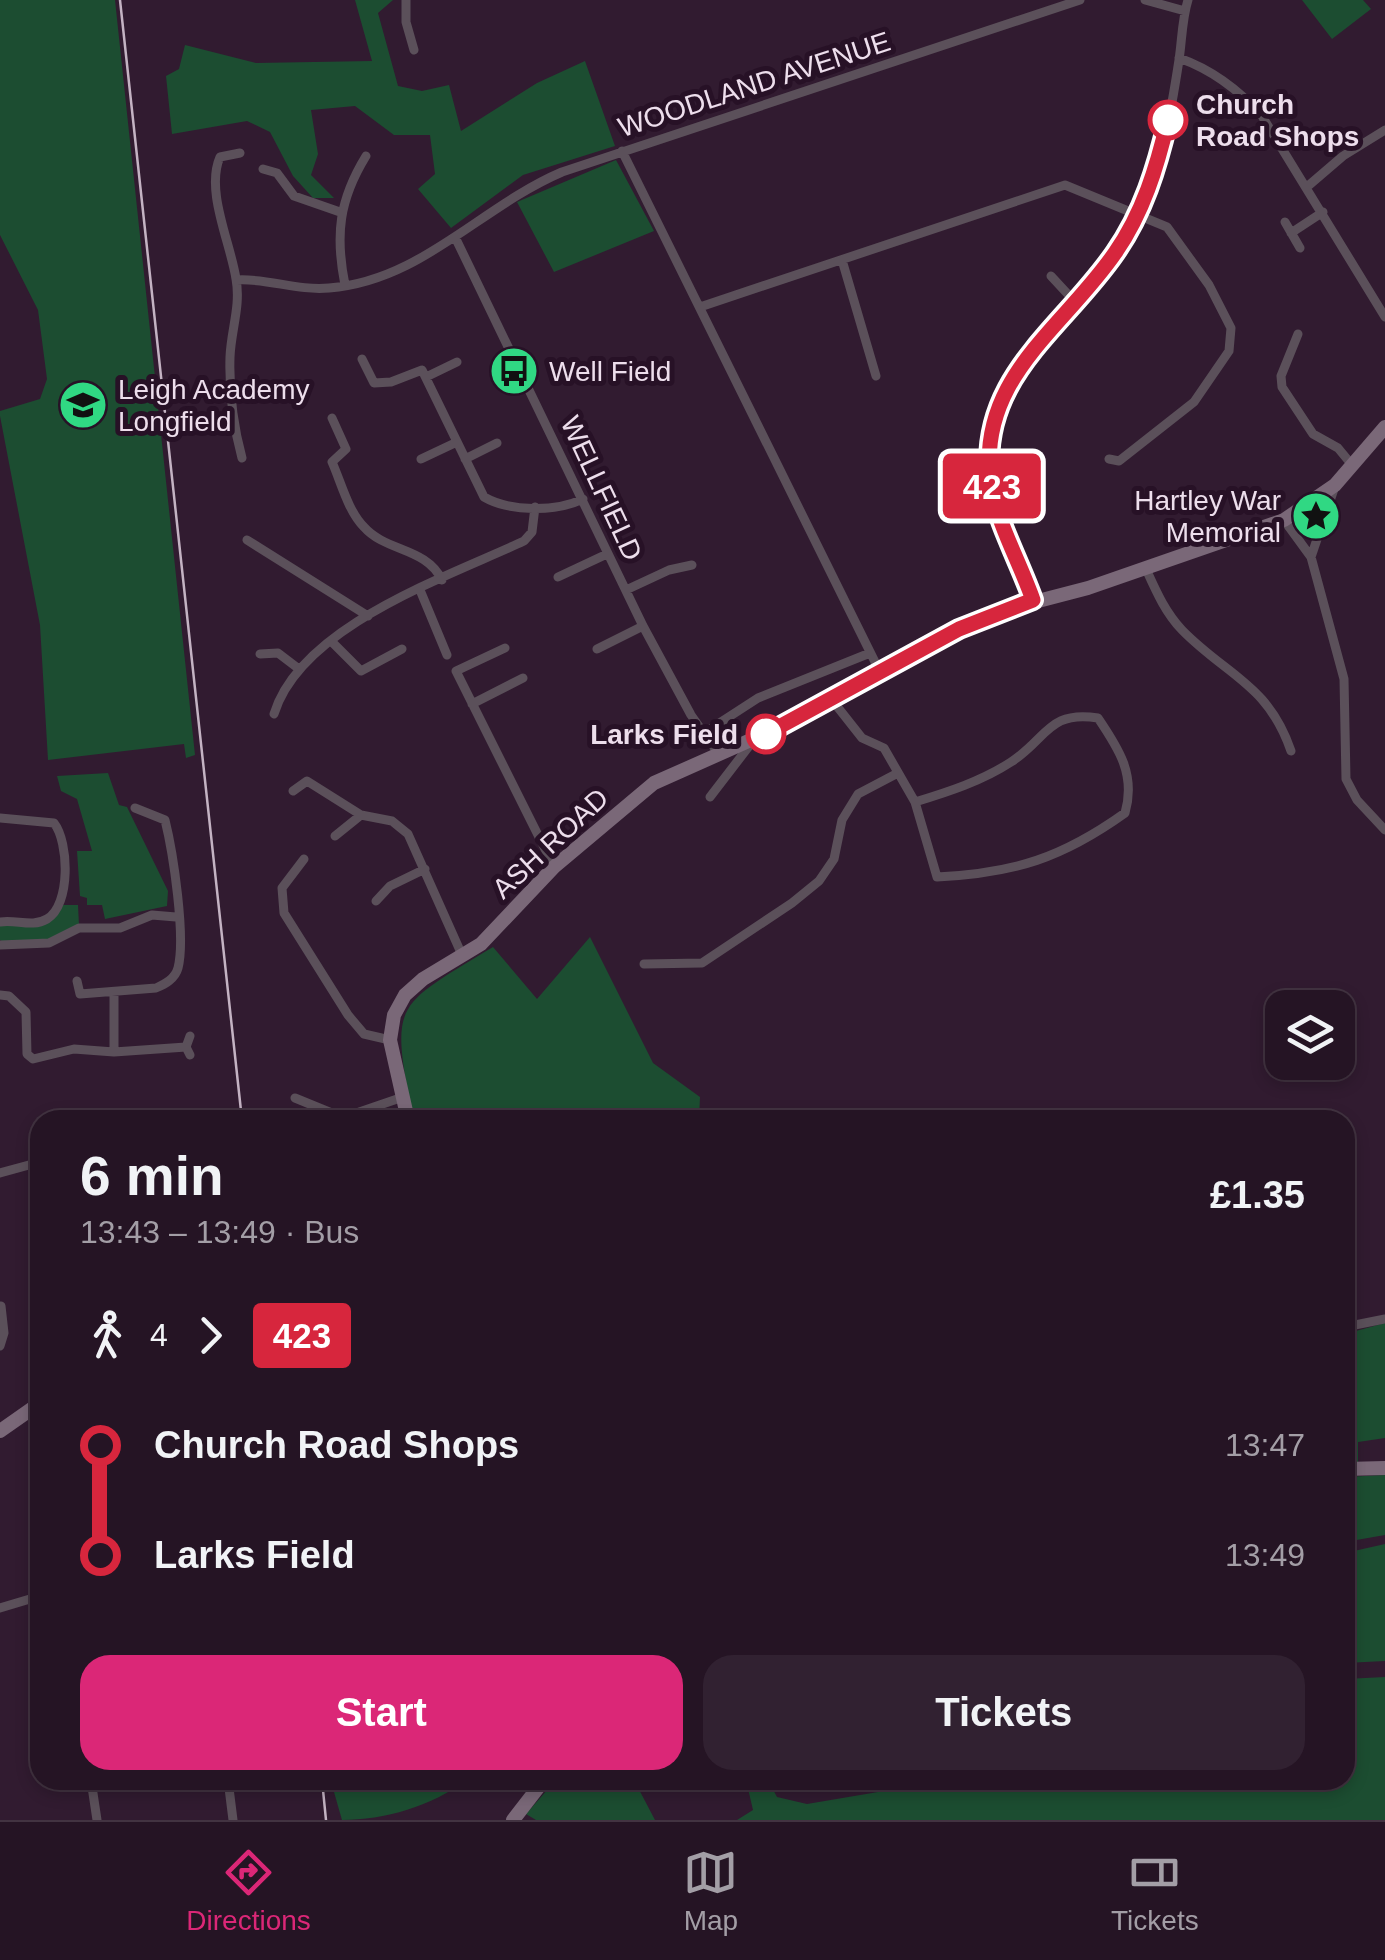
<!DOCTYPE html>
<meta charset="utf-8">
<style>
body{margin:0;font-family:Helvetica,sans-serif;background:#312131;color:#f1f3f6;height:100vh;display:flex;flex-direction:column;font-size:38px;white-space:nowrap}
*{box-sizing:border-box;margin:0}
p{font-size:32px;color:#a39ea6}
.icon{flex:none;width:55px;height:55px;fill:none;stroke:currentColor;stroke-width:2;stroke-linecap:round;stroke-linejoin:round}
.map{position:relative;flex:1;overflow:hidden}
.details{position:absolute;left:30px;top:1110px;width:1325px;height:680px;display:flex;flex-direction:column;background:#251424;border-radius:30px;box-shadow:0 5px 15px #0003,0 0 0 2px #423341}
.details>*{flex:none}
.badge{padding:0 20px;border-radius:8px;font-size:35px;line-height:65px}
.controls{position:absolute;left:1265px;top:990px;display:grid;gap:20px}
.controls a{display:grid;place-items:center;width:90px;height:90px;border-radius:20px;background:#251424;box-shadow:0 5px 15px #0003,0 0 0 2px #423341;font-size:50px}
.map>.badge{position:absolute;translate:-50% -50%;box-shadow:0 0 0 5px #fff}
.legs{display:flex;align-items:center;gap:15px;height:110px;padding:0 50px;font-size:32px}
.legs p{margin-inline-start:auto}
.head{display:flex;align-items:center;justify-content:space-between;height:170px;padding:0 50px}
h1{font-size:55px;font-weight:600;line-height:75px}
.button{display:flex;gap:20px;margin-top:auto;padding:20px 50px}
.button a{flex:1;height:115px;border-radius:30px;background:#db2777;color:#fff;font-size:40px;font-weight:600;line-height:115px;text-align:center}
.button a+a{background:#312131;color:#f1f3f6}
ul{padding:0 50px;list-style:none}
li{display:flex;align-items:center;gap:35px;height:110px;font-size:38px}
li i{display:grid;place-items:center;width:15px;height:100%;margin:0 12px;background:currentColor}
li i::after{content:'';width:25px;height:25px;margin:-12px;border:8px solid;border-radius:50%;background:#251424}
li p{margin-inline-start:auto}
li:first-child i{background:linear-gradient(#0000 50%,currentColor 0)}
li:last-child i{background:linear-gradient(currentColor 50%,#0000 0)}
.menu{display:flex;justify-content:space-around;align-items:center;height:140px;border-top:2px solid #423341;background:#251424;font-size:28px;color:#a39ea6}
.menu a{display:grid;justify-items:center;gap:5px}
.menu .selected{color:#db2777}
.map>svg:first-child{display:block}
.green{fill:#1c4d31}
.lines{fill:none;stroke-linecap:round;stroke-linejoin:round}
.street{stroke:#5b505a;stroke-width:9}
.secondary{stroke:#7a6878;stroke-width:14}
.rail{stroke:#c4b3c3;stroke-width:2.5}
.line-1-casing{stroke:#fff;stroke-width:22}
.line-1{stroke:#d7263d;stroke-width:15}
.stop-1-dot{fill:#fff;stroke:#d7263d;stroke-width:5}
.labels{text-anchor:middle;stroke-width:10;stroke-linejoin:round;paint-order:stroke}
.street-label{font-size:28px;fill:#eddeec;stroke:#271126}
.stop-label{font-size:28px;font-weight:bold;fill:#eddeec;stroke:#271126;text-anchor:start}
.poi-label{font-size:28px;fill:#eddeec;stroke:#271126;text-anchor:start}
</style>
<div class="map">
<svg width="1385" height="1820" viewBox="0 0 1385 1820">
<rect width="100%" height="100%" fill="#311b30"/>
<path class="green" d="M 0,0 L 115,0 L 195,755 L 186,758 L 184,744 L 48,760 L 40,625 L 0,416 L 0,411 L 40,399 L 47,379 L 38,310 L 0,235 Z
M 355,0 L 393,0 L 378,13 L 398,86 L 422,91 L 449,85 L 461,131 L 537,83 L 585,61 L 615,146 L 523,175 L 451,228 L 418,189 L 435,174 L 430,135 L 394,135 L 355,106 L 311,110 L 318,154 L 311,175 L 334,198 L 313,198 L 293,176 L 270,132 L 247,121 L 172,134 L 166,76 L 179,69 L 185,45 L 256,63 L 372,61 Z
M 1302,0 L 1363,0 L 1371,9 L 1332,39 Z
M 616,160 L 654,231 L 554,272 L 517,202 Z
M 108,773 L 119,805 L 127,807 L 168,891 L 167,906 L 105,919 L 102,905 L 87,905 L 87,898 L 80,896 L 77,851 L 92,851 L 77,799 L 61,791 L 57,776 Z
M 62,905 L 78,905 L 79,925 L 49,939 L 6,944 L 0,940 L 0,925 L 29,926 Z
M 590,937 L 653,1063 L 700,1097 L 699,1120 L 413,1120 C 391,1001 391,1009 493,947 L 537,999 Z
M 1385,1323 L 1385,1438 L 1358,1442 L 1358,1465 L 1345,1465 L 1345,1334 Z
M 1385,1475 L 1385,1535 L 1345,1542 L 1345,1477 Z
M 1385,1544 L 1385,1661 L 1345,1663 L 1345,1553 Z
M 1385,1677 L 1385,1820 L 737,1820 L 753,1810 L 746,1780 L 768,1780 L 777,1797 L 807,1804 L 949,1780 L 1345,1780 L 1345,1679 Z
M 343,1780 L 466,1780 C 433,1806 384,1820 342,1820 L 332,1785 Z
M 556,1780 L 634,1780 L 655,1820 L 536,1820 L 526,1814 Z"/>
<g class="lines">
<path class="street" d="M 406,0 L 406,22 L 414,50
M 1145,0 L 1185,11
M 1179,58 C 1213,70 1239,90 1262,116 L 1385,317
M 622,151 L 880,672
M 240,153 L 220,157 C 205,191 231,244 236,279 C 241,306 231,330 230,357 C 229,391 233,425 242,458
M 263,169 L 277,173 L 294,196 L 340,212
M 1308,186 L 1343,156 L 1385,130
M 1285,222 L 1300,248
M 1291,233 L 1323,212
M 455,237 L 643,626 L 691,715 L 718,753
M 842,260 L 876,376
M 1051,276 L 1076,303
M 237,280 C 268,278 297,291 329,288 C 421,281 480,207 562,172 L 1080,0
M 345,285 C 335,235 339,200 366,156
M 700,307 L 1065,185 L 1167,227 L 1209,285 L 1231,328 L 1229,351 L 1194,402 L 1119,461 L 1109,459
M 1298,334 L 1281,376 L 1282,387 L 1313,434 L 1338,448 L 1352,465
M 362,359 L 374,383 L 391,382 L 422,370 L 484,497 C 510,512 556,512 583,499
M 426,377 L 457,362
M 332,418 L 346,449 L 332,462 C 341,482 348,511 364,527 C 386,552 426,547 442,580
M 421,459 L 457,442
M 465,459 L 497,443
M 1284,520 L 1311,557 L 1344,679 L 1346,779 L 1357,800 L 1385,830
M 247,540 L 368,616
M 1311,557 L 1334,489
M 1146,569 C 1156,591 1165,612 1182,630 C 1227,676 1268,684 1291,751
M 558,577 L 607,554
M 420,590 L 447,655
M 626,590 L 669,570 L 692,565
M 1033,600 C 1020,563 997,524 991,486 C 973,366 1090,309 1138,214 C 1162,167 1171,112 1179,60 C 1182,40 1182,19 1188,0
M 332,642 L 361,671 L 402,649
M 505,648 L 456,671 L 554,867
M 597,649 L 643,626
M 260,654 L 278,653 L 299,669
M 832,700 L 862,738 L 884,748 L 915,802 L 937,877 C 1015,873 1062,858 1125,813 C 1136,775 1119,749 1098,718 C 1048,710 1047,739 1011,762 C 982,781 948,792 915,802
M 472,704 L 523,678
M 274,714 C 301,626 447,577 524,541 L 532,532 L 535,507
M 704,733 L 758,698 L 870,653
M 293,791 L 307,781 L 361,815
M 710,797 L 753,741
M 0,818 L 54,823 C 69,842 71,905 47,919 C 32,928 16,919 0,922
M 335,836 L 361,815 L 392,821 L 408,834 L 462,955
M 304,859 L 282,888 L 284,913 L 348,1015 L 364,1034 L 390,1040
M 376,901 L 390,886 L 425,869
M 0,945 L 49,943 L 79,928 L 120,928 L 152,915 L 176,917
M 644,964 L 702,963 L 792,903 L 819,881 L 834,859 L 842,820 L 858,794 L 896,774
M 77,981 L 80,994 L 156,988 C 165,984 175,979 178,968 C 186,937 173,852 165,820 L 135,808
M 114,993 L 114,1052
M 0,995 L 9,996 L 26,1012 L 27,1054 L 33,1059 L 74,1049 L 114,1052 L 186,1047
M 190,1055 L 186,1047 L 190,1036
M 295,1098 L 339,1116
M 336,1120 L 403,1097
M 0,1173 L 40,1162
M 1345,1327 L 1385,1319
M 0,1346 L 4,1333 L 1,1306
M 0,1608 L 40,1596
M 91,1780 L 97,1820
M 228,1780 L 233,1820"/>
<path class="secondary" d="M 408,1120 L 390,1040 L 394,1015 L 405,995 L 423,979 L 481,944 L 554,867 L 654,783 L 798,719 L 992,613 L 1088,588 L 1284,520 L 1335,485 L 1385,427
M 0,1431 L 40,1403
M 1345,1469 L 1385,1468
M 513,1820 L 544,1780"/>
<path class="rail" d="M 120,0 L 242,1120
M 322,1780 L 326,1820"/>
</g>
<g class="lines">
<g class="line-1-casing">
<path id="line-1" d="M 766,734 L 959,629 L 1033,600 C 1020,563 998,524 991,486 C 975,379 1062,330 1115,253 C 1143,213 1157,167 1168,120"/>
</g>
<use href="#line-1" class="line-1"/>
</g>
<defs>
<g id="bus-disc" transform="scale(2.5)"><circle r="9.5" fill="#30d883" stroke="#271126"/><path d="M-5-6H5V4H4V6H2V4H-2V6H-4V4H-5ZM-3.5-4V0h7V-4ZM-3.5 1.2v1.5H-2V1.2ZM2 1.2v1.5H3.5V1.2Z" fill="#111"/></g>
<g id="school-disc" transform="scale(2.5)"><circle r="9.5" fill="#30d883" stroke="#271126"/><path d="M0-5L7-2L0 1L-7-2ZM-4 1L0 2.5L4 1V4Q0 6-4 4Z" fill="#111"/></g>
<g id="sight-disc" transform="scale(2.5)"><circle r="9.5" fill="#30d883" stroke="#271126"/><path d="M0-6L1.8-2.2L6-1.7L2.9 1.2L3.7 5.4L0 3.3L-3.7 5.4L-2.9 1.2L-6-1.7L-1.8-2.2Z" fill="#111"/></g>
</defs>
<g fill-rule="evenodd">
<use href="#bus-disc" x="514" y="371"/>
<use href="#school-disc" x="83" y="405"/>
<use href="#sight-disc" x="1316" y="516"/>
</g>
<g class="stop-1-dot">
<circle cx="1168" cy="120" r="18"/>
<circle cx="766" cy="734" r="18"/>
</g>
<g class="labels">
<g class="street-label">
<text transform="translate(754 84) rotate(-18)" y="10">WOODLAND AVENUE</text>
<text transform="translate(602 488) rotate(65)" y="10">WELLFIELD</text>
<text transform="translate(550 843) rotate(-43)" y="10">ASH ROAD</text>
</g>
<g class="stop-label">
<text x="1196" y="114">Church<tspan x="1196" dy="32">Road Shops</tspan></text>
<text x="738" y="744" text-anchor="end">Larks Field</text>
</g>
<g class="poi-label">
<text x="549" y="381">Well Field</text>
<text x="118" y="399">Leigh Academy<tspan x="118" dy="32">Longfield</tspan></text>
<text x="1281" y="510" text-anchor="end">Hartley War<tspan x="1281" dy="32">Memorial</tspan></text>
</g>
</g>
</svg>
<div class="controls">
<a><svg class="icon" aria-label="layers" viewBox="0 0 24 24"><path d="M12 4l9 5-9 5-9-5zM3 14l9 5 9-5"/></svg></a>
</div>
<b class="badge" style="left:992px;top:486px;background:#d7263d;color:#fff">423</b>
<section class="details">
<div class="head"><div><h1>6 min</h1><p>13:43 – 13:49 · Bus</p></div><b>£1.35</b></div>
<div class="legs"><svg class="icon" aria-label="walk" viewBox="0 0 24 24"><circle cx="13" cy="4" r="2"/><path d="M13 8l-2 6 4 7M11 14l-3 7M7 12l3-4h3l4 4"/></svg>4<svg class="icon" aria-label="forward" viewBox="0 0 24 24"><path d="M9 5l7 7-7 7"/></svg><b class="badge" style="background:#d7263d;color:#fff">423</b></div>
<ul>
<li><i style="color:#d7263d"></i><b>Church Road Shops</b><p>13:47</p></li>
<li><i style="color:#d7263d"></i><b>Larks Field</b><p>13:49</p></li>
</ul>
<div class="button"><a>Start</a><a>Tickets</a></div>
</section>
</div>
<nav class="menu">
<a class="selected"><svg class="icon" aria-label="directions" viewBox="0 0 24 24"><path d="M12 3l9 9-9 9-9-9zM9 14v-3h6M13 9l2 2-2 2"/></svg>Directions</a>
<a><svg class="icon" aria-label="map" viewBox="0 0 24 24"><path d="M3 6l6-2 6 2 6-2v14l-6 2-6-2-6 2zM9 4v14M15 6v14"/></svg>Map</a>
<a><svg class="icon" aria-label="tickets" viewBox="0 0 24 24"><path d="M3 7h18v10H3zM15 7v10"/></svg>Tickets</a>
</nav>
